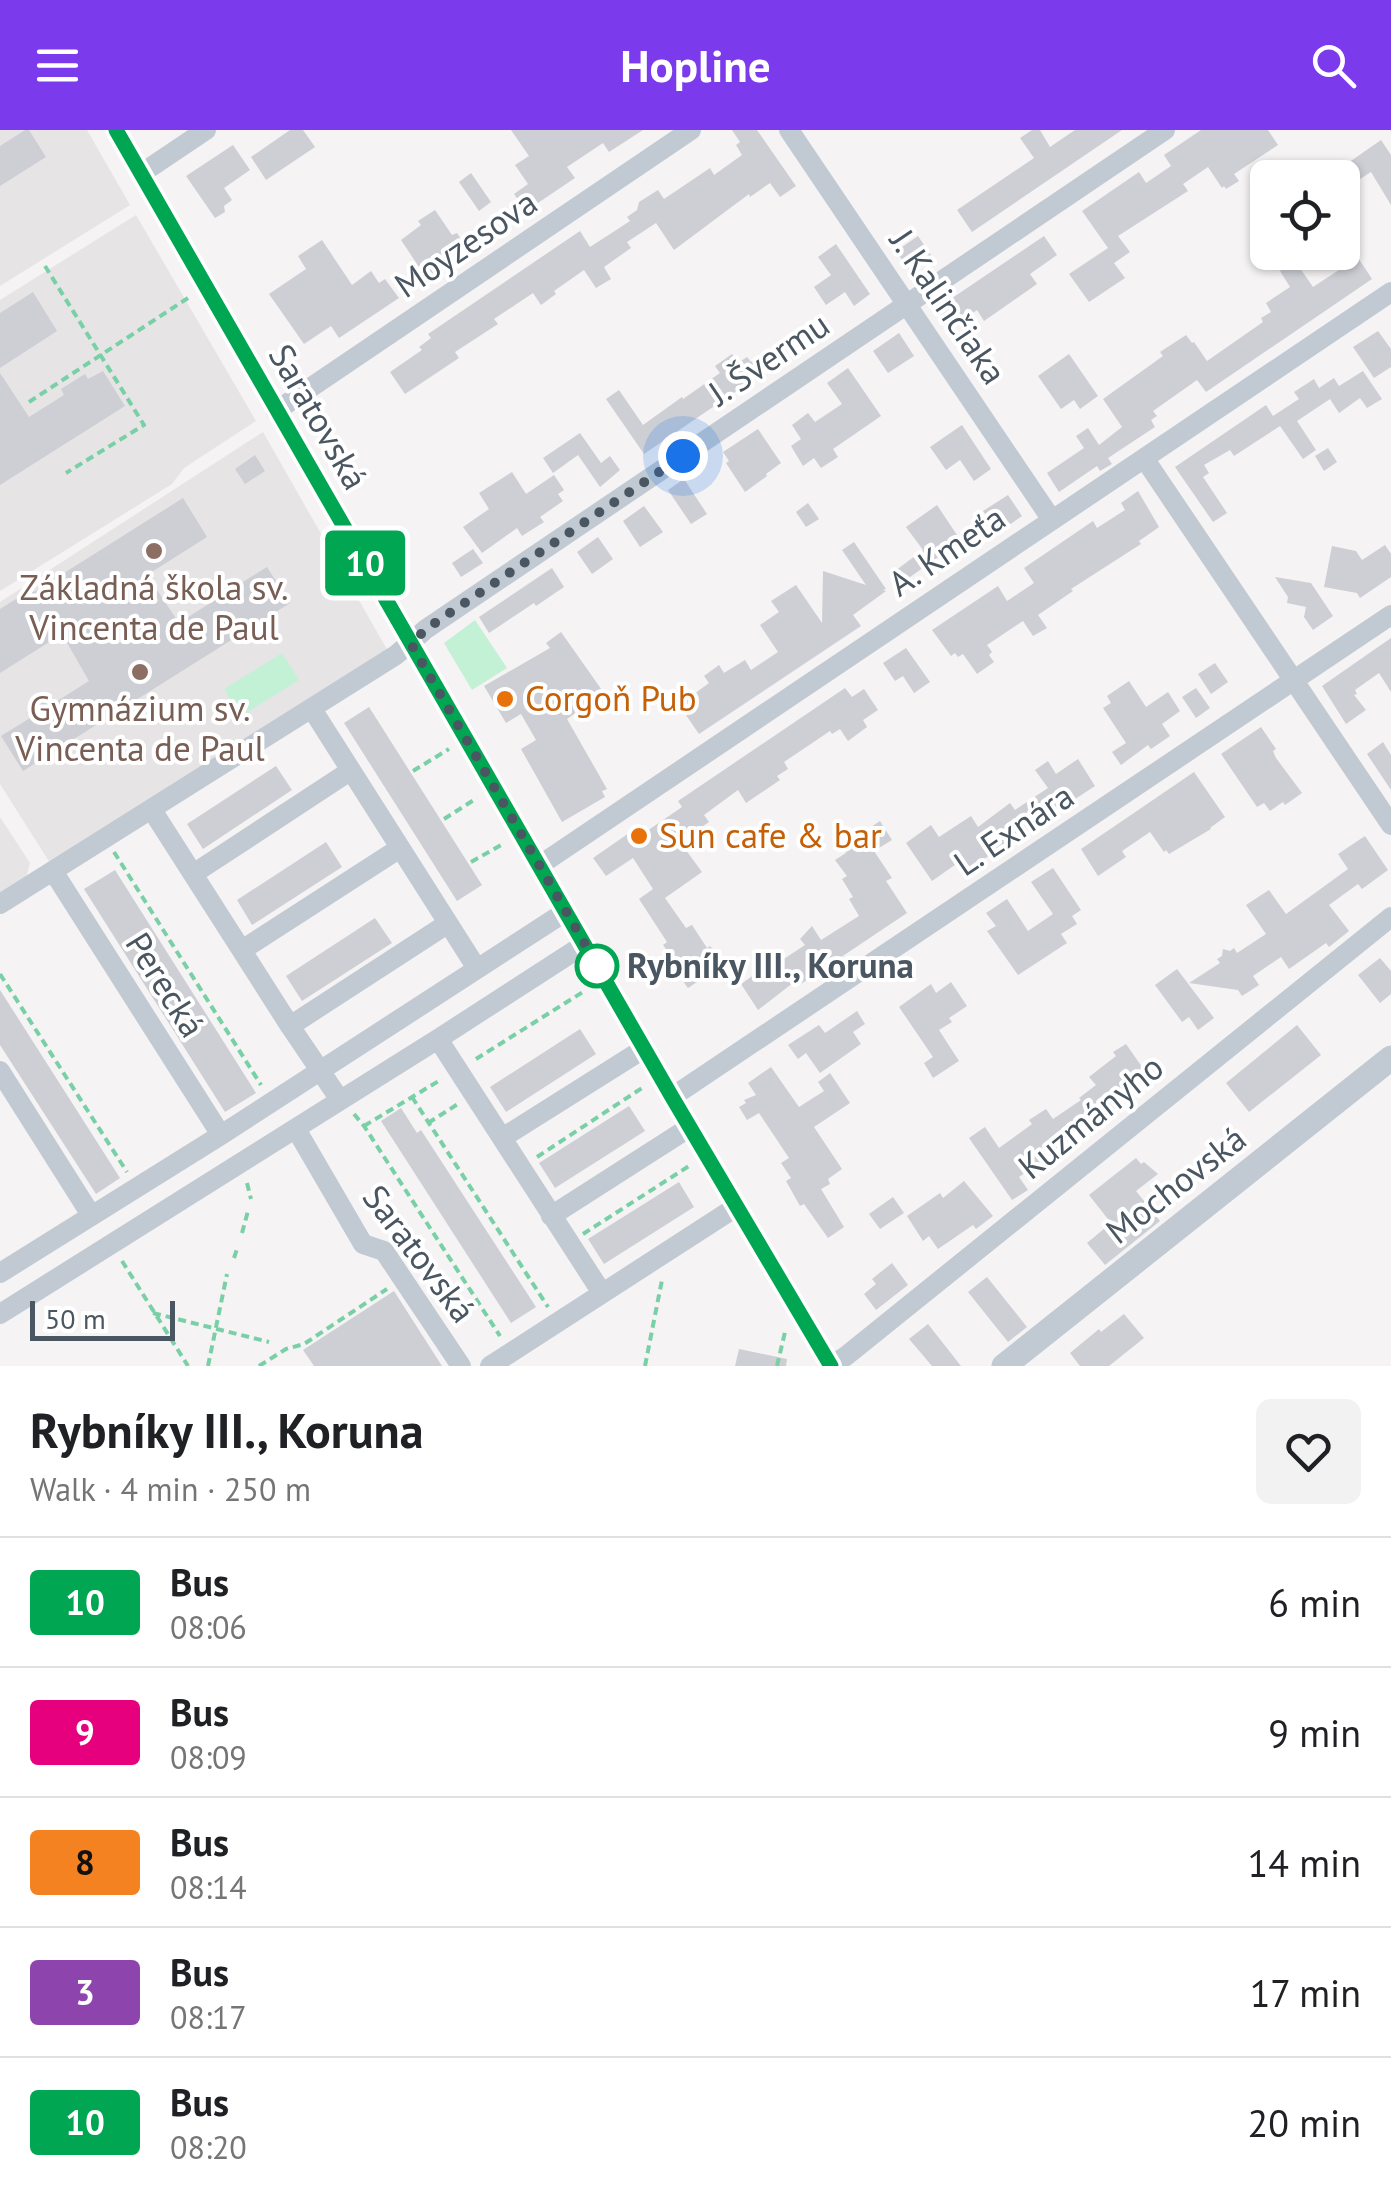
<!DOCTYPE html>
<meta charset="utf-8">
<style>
body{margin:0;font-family:"PT Sans",sans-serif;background:#f2f2f2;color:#202124;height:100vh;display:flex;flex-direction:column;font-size:38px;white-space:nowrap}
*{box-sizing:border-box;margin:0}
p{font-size:32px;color:#757577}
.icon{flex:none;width:55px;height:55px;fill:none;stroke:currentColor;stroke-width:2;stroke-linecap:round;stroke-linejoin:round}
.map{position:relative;height:1236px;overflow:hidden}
.side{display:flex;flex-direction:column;background:#fff;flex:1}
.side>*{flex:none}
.badge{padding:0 20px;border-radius:8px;font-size:35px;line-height:65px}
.tools{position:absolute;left:1250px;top:30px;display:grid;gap:20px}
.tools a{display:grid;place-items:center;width:110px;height:110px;border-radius:15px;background:#fff;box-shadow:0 2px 8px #0004;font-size:50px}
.scale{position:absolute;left:30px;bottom:25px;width:145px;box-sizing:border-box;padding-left:10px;border:5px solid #4a5661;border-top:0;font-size:28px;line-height:35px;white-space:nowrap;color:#4a5661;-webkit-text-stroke:8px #fff;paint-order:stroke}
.you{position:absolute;width:50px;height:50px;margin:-25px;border:8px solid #fff;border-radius:50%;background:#1a73e8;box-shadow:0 0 0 15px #1a73e833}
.map>.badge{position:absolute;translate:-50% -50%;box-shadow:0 0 0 5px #fff}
.round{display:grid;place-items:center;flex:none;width:105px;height:105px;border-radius:15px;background:#f2f2f2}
.head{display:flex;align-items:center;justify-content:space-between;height:170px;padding:0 30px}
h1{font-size:48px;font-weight:600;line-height:75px}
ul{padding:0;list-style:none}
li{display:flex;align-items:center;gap:30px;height:130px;padding:0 30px;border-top:2px solid #e0e0e0}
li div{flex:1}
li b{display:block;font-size:38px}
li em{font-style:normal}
li .badge{min-width:110px;font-weight:700;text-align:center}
header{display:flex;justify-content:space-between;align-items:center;height:130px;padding:0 30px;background:#7c3aed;color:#fff;font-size:45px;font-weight:600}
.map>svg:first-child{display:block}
.education{fill:#e6e4e5}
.green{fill:#c3f1d5}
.building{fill:#cdcfd5}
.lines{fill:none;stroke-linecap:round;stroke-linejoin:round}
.path{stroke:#7ad0a6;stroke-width:4;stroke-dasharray:8 5;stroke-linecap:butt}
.minor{stroke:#c1cad2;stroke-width:20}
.tertiary{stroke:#c1cad2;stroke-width:25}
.line-casing{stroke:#fff;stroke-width:22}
.line{stroke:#00a651;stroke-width:15}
.walk{stroke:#4a5661;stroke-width:10;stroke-dasharray:0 18}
.education-dot{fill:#8d6e63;stroke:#fff;stroke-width:4}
.food-dot{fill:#e8710a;stroke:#fff;stroke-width:4}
.stop-dot{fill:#fff;stroke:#00a651;stroke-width:5}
.labels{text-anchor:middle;stroke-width:8;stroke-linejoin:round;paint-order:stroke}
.street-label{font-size:35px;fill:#4a5661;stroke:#fff}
.education-label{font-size:35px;fill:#785e54;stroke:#fff}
.food-label{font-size:35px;fill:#c56008;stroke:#fff;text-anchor:start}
.stop-label{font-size:35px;font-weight:bold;fill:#4a5661;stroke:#fff;text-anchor:start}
</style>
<header><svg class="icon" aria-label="menu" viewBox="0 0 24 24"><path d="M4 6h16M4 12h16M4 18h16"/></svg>Hopline<svg class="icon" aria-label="search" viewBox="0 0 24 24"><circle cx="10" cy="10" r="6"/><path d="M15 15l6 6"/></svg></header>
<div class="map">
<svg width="1391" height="1236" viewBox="0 0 1391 1236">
<rect width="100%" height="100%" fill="#f5f3f3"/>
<path class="education" d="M 0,0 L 87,0 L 130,75 L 0,156 Z
M 136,85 L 256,291 L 184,338 L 172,354 L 0,461 L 0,170 Z
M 263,302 L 389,523 L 50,733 L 0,654 L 0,472 Z
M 0,687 L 30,733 L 25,752 L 0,767 Z"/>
<path class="green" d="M 475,490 L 507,538 L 472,560 L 444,513 Z
M 282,523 L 299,550 L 241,586 L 224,559 Z"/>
<path class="building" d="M 25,0 L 29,0 L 46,27 L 0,56 L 0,16 Z
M 290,0 L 303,0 L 315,17 L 266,50 L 251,27 Z
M 511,0 L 643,0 L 609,22 L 603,13 L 567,37 L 575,48 L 526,81 L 514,64 L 528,54 L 515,35 L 529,26 Z
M 732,0 L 757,0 L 796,56 L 780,67 L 770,53 L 750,67 L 749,64 L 674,120 L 656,93 L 627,112 L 631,118 L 604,137 L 611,149 L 596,158 L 584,140 L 554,161 L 556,164 L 541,175 L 533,163 L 494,189 L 498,194 L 455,222 L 459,228 L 405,264 L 390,242 L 422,220 L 419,217 L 431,208 L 428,204 L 580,101 L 590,117 L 630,91 L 627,87 L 637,80 L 639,72 L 658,60 L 664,69 L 710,38 L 714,45 L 742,25 L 736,15 L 740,12 Z
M 1032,0 L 1040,0 L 1050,17 L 1075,0 L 1122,0 L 972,102 L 957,80 L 1034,28 L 1020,8 Z
M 1201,0 L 1268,0 L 1278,15 L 1234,44 L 1239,51 L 1226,59 L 1224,56 L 1222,58 L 1208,37 L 1183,54 L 1188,61 L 1118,106 L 1130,122 L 1114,133 L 1125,148 L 1089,172 L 1069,144 L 1108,118 L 1082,81 L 1139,42 L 1146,53 L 1171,36 L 1164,25 Z
M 1381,10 L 1391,25 L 1391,75 L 1371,42 L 1349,56 L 1338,40 Z
M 233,15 L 250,40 L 224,58 L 232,70 L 224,76 L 225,82 L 215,88 L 186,46 Z
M 471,43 L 491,72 L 479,81 L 459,52 Z
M 435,80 L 452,105 L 457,103 L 469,121 L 427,149 L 401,110 L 421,95 L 418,91 Z
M 918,106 L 933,128 L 911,143 L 896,121 Z
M 1044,106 L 1057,125 L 1030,144 L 1037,154 L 984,191 L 977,180 L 949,199 L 936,179 Z
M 322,110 L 352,155 L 371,141 L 379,153 L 385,149 L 399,168 L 339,208 L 331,196 L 304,214 L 269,164 L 306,139 L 298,126 Z
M 836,114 L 870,164 L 854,176 L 845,162 L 826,175 L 814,157 L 831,145 L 818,127 Z
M 1351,117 L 1372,149 L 1206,262 L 1197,250 L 1153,281 L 1157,286 L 1151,290 L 1155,297 L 1108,328 L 1112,334 L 1100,341 L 1097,336 L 1059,362 L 1047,343 L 1084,318 L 1076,306 L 1088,298 L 1099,315 L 1122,297 L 1103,269 L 1163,226 L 1160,222 L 1186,205 L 1192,213 L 1194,212 L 1207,231 L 1263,192 L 1261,188 L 1271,182 L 1266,173 L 1290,157 L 1280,141 L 1295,131 L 1313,157 L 1342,138 L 1339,133 Z
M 33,162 L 57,201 L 0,238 L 0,183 Z
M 1378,201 L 1391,219 L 1391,237 L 1374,248 L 1353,217 Z
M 899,203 L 914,226 L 888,243 L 873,221 Z
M 779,214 L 788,226 L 644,324 L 606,269 L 619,260 L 643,295 L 682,267 L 683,269 L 720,243 L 715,236 L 732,224 L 738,233 L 747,227 L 751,232 Z
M 1069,224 L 1098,266 L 1080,279 L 1074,270 L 1061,279 L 1038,246 Z
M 848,238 L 881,286 L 833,319 L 838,327 L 821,338 L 814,328 L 803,336 L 791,316 L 801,309 L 792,295 L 808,283 L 815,292 L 842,274 L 827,253 Z
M 103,241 L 125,276 L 0,355 L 0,243 L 29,287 L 64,265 L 61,259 L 85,244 L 88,249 Z
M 1363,241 L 1382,269 L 1367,278 L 1360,268 L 1339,283 L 1330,269 L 1297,291 L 1316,320 L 1303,329 L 1280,296 L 1234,326 L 1230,320 L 1204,335 L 1209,343 L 1203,347 L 1227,383 L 1213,392 L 1175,337 L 1266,275 L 1273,286 L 1299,269 L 1294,262 L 1314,249 L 1319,258 L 1334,248 L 1339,256 Z
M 962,295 L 991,339 L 974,351 L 960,330 L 946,340 L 930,317 Z
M 758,299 L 781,333 L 766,344 L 767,346 L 745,362 L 726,333 L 729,331 L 723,322 Z
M 580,303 L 601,333 L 610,326 L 620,340 L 600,357 L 578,325 L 553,343 L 543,328 Z
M 1328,318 L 1337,332 L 1324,341 L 1315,326 Z
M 255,325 L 265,341 L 245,354 L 235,339 Z
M 512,342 L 526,364 L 554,345 L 564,360 L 558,364 L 563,371 L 540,387 L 544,392 L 522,406 L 517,398 L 482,423 L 463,397 L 489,379 L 479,363 Z
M 684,349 L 707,384 L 691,394 L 668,360 Z
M 1138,361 L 1159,397 L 1139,411 L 1141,414 L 1071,459 L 1073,461 L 1038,485 L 1047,498 L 1033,506 L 1023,491 L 987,515 L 992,522 L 989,525 L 994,532 L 977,544 L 963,524 L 958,527 L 955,523 L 951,526 L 932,500 L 998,456 L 1007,471 L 1034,453 L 1024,438 L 1093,391 L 1097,398 L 1125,380 L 1121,373 Z
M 1008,365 L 1022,386 L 998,403 L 983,381 Z
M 183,368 L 207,407 L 147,445 L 179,493 L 215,470 L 211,464 L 235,450 L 238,455 L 267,437 L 290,473 L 23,641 L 1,606 L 30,588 L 27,582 L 50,568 L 54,573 L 89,551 L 62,504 L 0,543 L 0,479 L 32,459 L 34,462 Z
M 808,373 L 819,389 L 806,397 L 796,382 Z
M 937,375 L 961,411 L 903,452 L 895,441 L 923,420 L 906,397 Z
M 644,376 L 663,402 L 640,417 L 623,391 Z
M 598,407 L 613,429 L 592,444 L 577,422 Z
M 854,412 L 886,459 L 883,460 L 886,461 L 853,485 L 861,496 L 699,604 L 679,575 L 709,553 L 704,546 L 719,535 L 724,543 L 745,530 L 751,540 L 778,522 L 760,495 L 779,482 L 771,471 L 796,455 L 822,493 L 823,441 L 866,455 L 842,420 Z
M 1385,415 L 1391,424 L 1391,447 L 1360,468 L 1357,463 L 1324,457 L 1332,416 L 1356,421 L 1362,430 Z
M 473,419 L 483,433 L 461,447 L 452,433 Z
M 552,438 L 564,457 L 536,476 L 534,473 L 489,503 L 479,487 Z
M 1275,447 L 1311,453 L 1333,486 L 1313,500 L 1304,487 L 1306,477 L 1287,473 L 1288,467 Z
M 561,502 L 604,563 L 567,589 L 607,659 L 602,661 L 605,667 L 562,692 L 521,619 L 536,610 L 521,584 L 506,593 L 484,556 L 550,518 L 546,513 Z
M 1391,508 L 1391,562 L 1379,543 L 1355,560 L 1357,564 L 1354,565 L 1366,580 L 1346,594 L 1322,556 Z
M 906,518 L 930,552 L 914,563 L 903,546 L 895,551 L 883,533 Z
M 1215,533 L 1228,552 L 1211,564 L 1198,544 Z
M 1129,551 L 1146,577 L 1168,562 L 1180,581 L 1162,594 L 1170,606 L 1151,619 L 1148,615 L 1121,635 L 1112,622 L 1126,613 L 1103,578 L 1111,573 L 1107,566 Z
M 845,558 L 852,567 L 864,559 L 878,580 L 863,590 L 867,597 L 848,611 L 840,599 L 832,604 L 830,601 L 784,632 L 788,639 L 777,646 L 780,650 L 746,673 L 738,660 L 704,685 L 709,692 L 680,712 L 702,742 L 665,768 L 686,798 L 692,795 L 707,818 L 710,816 L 720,827 L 705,837 L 709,844 L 688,858 L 675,840 L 679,837 L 663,815 L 667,812 L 639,769 L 653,759 L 633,728 L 606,746 L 593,728 L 642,694 L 647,701 L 682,677 L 678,671 Z
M 1196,558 L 1210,578 L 1196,588 L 1182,567 Z
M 369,577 L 482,755 L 457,771 L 344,593 Z
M 1261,597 L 1276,619 L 1273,621 L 1276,628 L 1302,663 L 1285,675 L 1283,672 L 1270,681 L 1264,673 L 1257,677 L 1221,624 Z
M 1383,612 L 1391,625 L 1391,660 L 1367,624 Z
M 1078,629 L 1095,656 L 969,739 L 962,730 L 932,751 L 906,713 L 931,695 L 939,707 L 971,686 L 978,697 L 1010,673 L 1015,680 L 1048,658 L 1035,640 L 1048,631 L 1056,644 Z
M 276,636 L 292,660 L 203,719 L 187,694 Z
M 1194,642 L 1225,687 L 1210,698 L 1211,699 L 1169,724 L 1166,720 L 1164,722 L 1150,702 L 1122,721 L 1126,727 L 1098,746 L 1081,719 Z
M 880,691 L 892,710 L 874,721 L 892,748 L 886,751 L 907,783 L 801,854 L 798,849 L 758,880 L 741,854 L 765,837 L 767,840 L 805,815 L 800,809 L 812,796 L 821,810 L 859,786 L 849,769 L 853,767 L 842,749 L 847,746 L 835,730 L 846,723 L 842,716 Z
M 1365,706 L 1388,740 L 1362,759 L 1358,754 L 1329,775 L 1349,801 L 1329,817 L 1326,813 L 1289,839 L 1281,827 L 1253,846 L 1259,855 L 1242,866 L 1238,860 L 1189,853 L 1220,833 L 1217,829 L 1222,826 L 1223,819 L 1230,821 L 1234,818 L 1237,823 L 1266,804 L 1246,775 L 1269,760 L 1286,784 L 1348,739 L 1338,724 Z
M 326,712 L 342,737 L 252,795 L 237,770 Z
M 1053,738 L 1081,780 L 1072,786 L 1077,794 L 1061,804 L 1067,813 L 1018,845 L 987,801 L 996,796 L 986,783 L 1007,769 L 1028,801 L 1053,784 L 1031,752 Z
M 115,740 L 256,963 L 225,982 L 84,759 Z
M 375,788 L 392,813 L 302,871 L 286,846 Z
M 1380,828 L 1391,841 L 1391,864 L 1380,873 L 1358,845 Z
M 1177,839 L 1214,888 L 1198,900 L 1189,887 L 1182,892 L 1155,855 Z
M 951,852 L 967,876 L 949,888 L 952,892 L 939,900 L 959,931 L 933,948 L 924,933 L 933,927 L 899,877 L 931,854 L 936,863 Z
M 0,860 L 120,1048 L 96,1064 L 0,915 Z
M 857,881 L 865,894 L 853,902 L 861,914 L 820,943 L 806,923 L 798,929 L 788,915 L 819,895 L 825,903 Z
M 1297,895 L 1321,925 L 1249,982 L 1226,953 Z
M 580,899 L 596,924 L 506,982 L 490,957 Z
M 1126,914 L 1147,944 L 1118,965 L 1122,970 L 1118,973 L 1120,975 L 1098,992 L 1043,1027 L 1044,1029 L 1019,1047 L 1028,1060 L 1012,1070 L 969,1008 L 985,997 L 999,1018 L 1032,994 L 1029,990 L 1046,979 L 1053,989 L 1081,970 L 1079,968 L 1096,955 L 1089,947 L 1116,926 L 1113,922 Z
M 771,937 L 799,977 L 824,961 L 818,952 L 830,943 L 850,973 L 814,997 L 842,1039 L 828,1049 L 830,1054 L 821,1059 L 844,1097 L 828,1108 L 804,1074 L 800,1076 L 786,1051 L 791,1048 L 781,1033 L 789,1028 L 759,983 L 747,990 L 739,977 L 746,973 L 744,970 L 756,965 L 748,953 Z
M 629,976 L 645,1001 L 555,1058 L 539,1033 Z
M 401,978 L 417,1003 L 421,1000 L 536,1177 L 511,1193 L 381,991 Z
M 1136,1028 L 1141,1034 L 1144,1032 L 1158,1044 L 1136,1061 L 1160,1091 L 1105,1135 L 1087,1113 L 1111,1093 L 1089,1065 Z
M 964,1051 L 993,1086 L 976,1099 L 973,1095 L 938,1119 L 929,1106 L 923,1111 L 907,1086 L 940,1063 L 943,1068 Z
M 679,1052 L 694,1077 L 604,1134 L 588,1109 Z
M 893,1067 L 904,1083 L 880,1099 L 869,1084 Z
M 892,1133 L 908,1155 L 876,1180 L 864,1164 L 876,1154 L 872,1149 Z
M 987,1147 L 1027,1197 L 1008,1212 L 968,1162 Z
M 394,1161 L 442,1236 L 314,1236 L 303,1220 Z
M 1124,1184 L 1144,1208 L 1109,1236 L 1080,1236 L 1070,1223 L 1099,1199 L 1101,1202 Z
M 928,1194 L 961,1236 L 932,1236 L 909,1209 Z
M 739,1219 L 787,1229 L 786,1236 L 735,1236 Z"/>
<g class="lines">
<path class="path" d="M 45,136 L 144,295 L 66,343
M 29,272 L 188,168
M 413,641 L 449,619
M 444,689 L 477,668
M 114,722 L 261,955
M 471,732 L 503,714
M 0,844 L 127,1042
M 476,929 L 586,860
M 412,967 L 548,1177
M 354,984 L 364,996 L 500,1206
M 428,993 L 458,974
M 364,996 L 442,949
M 537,1027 L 642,958
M 247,1053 L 251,1069
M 242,1103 L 248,1081
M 583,1104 L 689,1036
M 234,1128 L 238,1116
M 122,1131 L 188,1236
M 153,1183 L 269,1212
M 208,1236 L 227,1144
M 259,1236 L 286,1219 L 304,1214 L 387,1159
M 645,1236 L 662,1150
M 777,1236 L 785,1202"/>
<path class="minor" d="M 116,0 L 672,967 L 831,1236
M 789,0 L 1052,390
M 142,43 L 206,0
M 276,281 L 691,0
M 1144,328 L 1391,695
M 312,579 L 476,837
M 152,680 L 290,896 L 340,970
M 540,735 L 1391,162
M 53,741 L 221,1005
M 193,744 L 350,641
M 0,774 L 396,525 L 426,499 L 1165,0
M 242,820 L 400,718
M 290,896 L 447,794
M 438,909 L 602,1163
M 0,941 L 91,1085
M 672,967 L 1391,485
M 296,999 L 363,1114 L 384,1121 L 461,1236
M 502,1008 L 645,918
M 551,1086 L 690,997
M 0,1143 L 221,1005 L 565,782
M 0,1184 L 438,909 L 585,814
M 490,1236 L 736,1077
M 831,1236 L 846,1226 L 1391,787"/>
<path class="tertiary" d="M 1004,1236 L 1391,928"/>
</g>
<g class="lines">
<g class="line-casing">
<path id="line" d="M 116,0 L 672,967 L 831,1236"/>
</g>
<use href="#line" class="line"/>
<path class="walk" d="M 597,836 L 600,840 L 411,514 L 426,499 L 683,326"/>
</g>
<g class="education-dot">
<circle cx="154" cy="421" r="10"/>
<circle cx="140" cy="542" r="10"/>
</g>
<g class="food-dot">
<circle cx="505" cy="569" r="10"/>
<circle cx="639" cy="706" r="10"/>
</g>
<circle class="stop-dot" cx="597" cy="836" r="20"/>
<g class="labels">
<g class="street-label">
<text transform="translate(466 114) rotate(-34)" y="12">Moyzesova</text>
<text transform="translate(948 177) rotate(56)" y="12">J. Kalinčiaka</text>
<text transform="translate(769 229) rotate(-34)" y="12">J. Švermu</text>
<text transform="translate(318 287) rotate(60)" y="12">Saratovská</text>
<text transform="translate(947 421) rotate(-34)" y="12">A. Kmeťa</text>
<text transform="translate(1014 700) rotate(-34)" y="12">L. Exnára</text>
<text transform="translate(165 855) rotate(58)" y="12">Perecká</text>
<text transform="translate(1091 987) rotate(-39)" y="12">Kuzmányho</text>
<text transform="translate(1176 1055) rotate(-38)" y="12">Mochovská</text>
<text transform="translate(419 1124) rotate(53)" y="12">Saratovská</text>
</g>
<g class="education-label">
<text x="154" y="470">Základná škola sv.<tspan x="154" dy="40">Vincenta de Paul</tspan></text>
<text x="140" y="591">Gymnázium sv.<tspan x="140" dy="40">Vincenta de Paul</tspan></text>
</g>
<g class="food-label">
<text x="525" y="581">Corgoň Pub</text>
<text x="659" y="718">Sun cafe &amp; bar</text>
</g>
<g class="stop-label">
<text x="627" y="848">Rybníky III., Koruna</text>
</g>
</g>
</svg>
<div class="tools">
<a><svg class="icon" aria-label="locate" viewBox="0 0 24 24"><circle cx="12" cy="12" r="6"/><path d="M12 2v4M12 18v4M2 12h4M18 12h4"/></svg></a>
</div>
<div class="scale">50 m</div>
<div class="you" style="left:683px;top:326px"></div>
<b class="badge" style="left:365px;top:433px;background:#00a651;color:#fff">10</b>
</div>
<section class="side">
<div class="head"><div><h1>Rybníky III., Koruna</h1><p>Walk · 4 min · 250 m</p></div><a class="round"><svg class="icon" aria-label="heart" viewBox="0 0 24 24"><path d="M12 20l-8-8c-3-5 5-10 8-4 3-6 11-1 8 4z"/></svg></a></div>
<ul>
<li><span class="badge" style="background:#00a651;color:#fff">10</span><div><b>Bus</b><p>08:06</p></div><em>6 min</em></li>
<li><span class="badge" style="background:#e6007e;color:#fff">9</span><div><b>Bus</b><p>08:09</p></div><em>9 min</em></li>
<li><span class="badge" style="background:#f58220;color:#111">8</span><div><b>Bus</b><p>08:14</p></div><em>14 min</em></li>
<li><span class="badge" style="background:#8e44ad;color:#fff">3</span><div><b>Bus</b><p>08:17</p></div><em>17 min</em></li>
<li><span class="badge" style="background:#00a651;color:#fff">10</span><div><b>Bus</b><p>08:20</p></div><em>20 min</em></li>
</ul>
</section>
